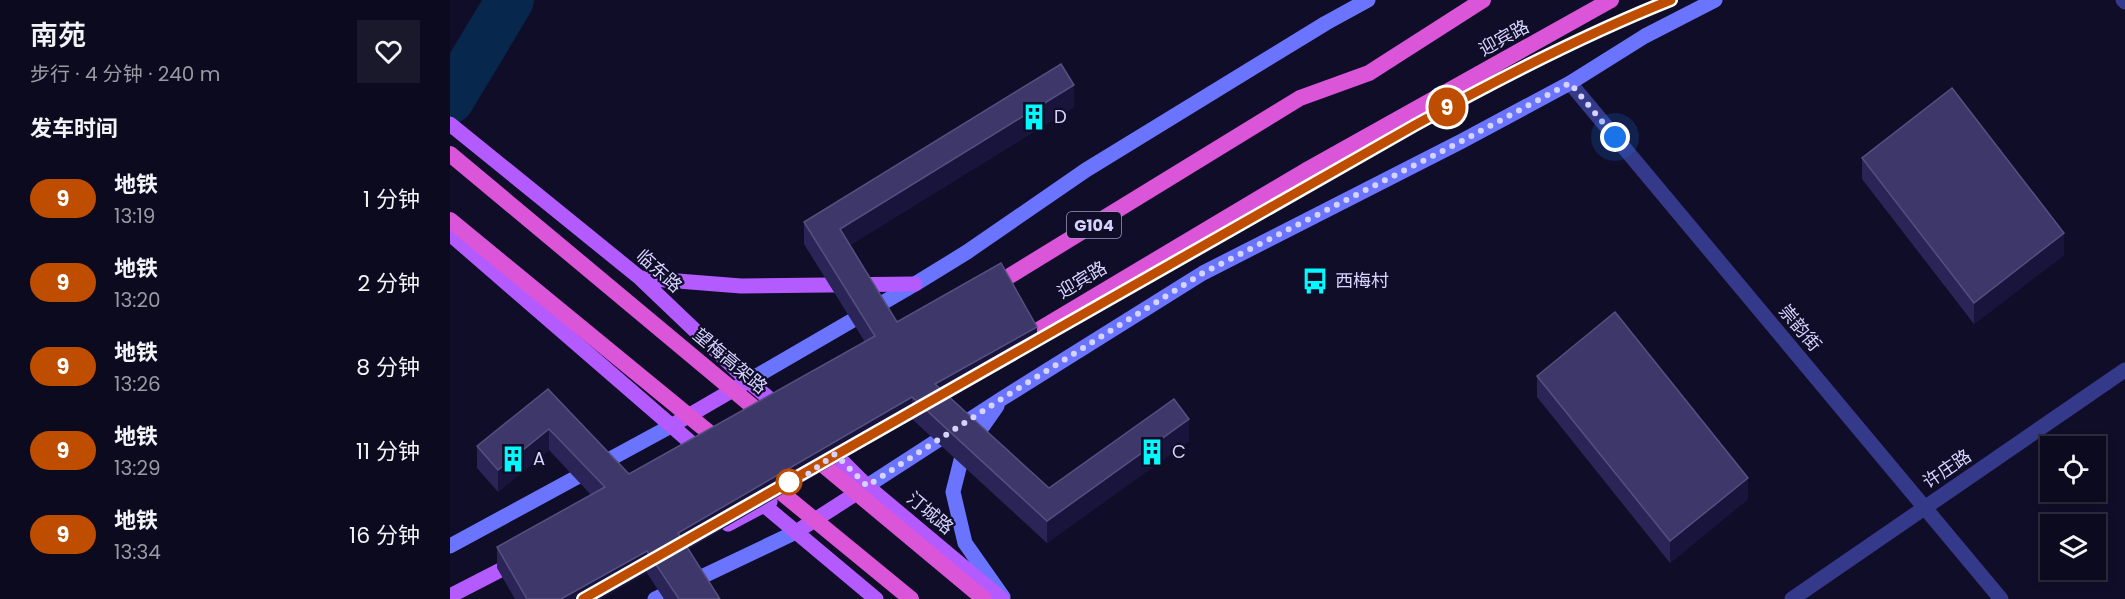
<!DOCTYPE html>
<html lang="zh">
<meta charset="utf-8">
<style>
body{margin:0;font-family:Poppins,"Noto Sans SC",sans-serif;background:#1a182b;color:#f1f3f6;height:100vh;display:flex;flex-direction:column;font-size:22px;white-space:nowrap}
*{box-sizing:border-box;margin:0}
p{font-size:20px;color:#9a9aa4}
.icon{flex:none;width:33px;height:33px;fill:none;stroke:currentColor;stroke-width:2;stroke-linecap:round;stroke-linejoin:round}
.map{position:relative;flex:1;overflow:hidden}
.drawer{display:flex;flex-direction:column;background:#0c0a1e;width:450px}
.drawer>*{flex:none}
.badge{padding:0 12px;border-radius:20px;font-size:21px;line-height:39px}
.buttons{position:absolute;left:1590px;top:436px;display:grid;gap:12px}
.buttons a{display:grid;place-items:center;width:66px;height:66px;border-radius:0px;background:#0c0a1e;box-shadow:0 3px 9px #0003,0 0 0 2px #2c2b3c;font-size:30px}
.you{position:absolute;width:30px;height:30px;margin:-15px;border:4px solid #fff;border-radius:50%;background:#1a73e8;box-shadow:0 0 0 9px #1a73e833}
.map>.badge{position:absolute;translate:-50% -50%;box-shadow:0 0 0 3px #fff}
h2{padding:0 30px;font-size:22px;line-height:54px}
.round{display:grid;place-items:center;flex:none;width:63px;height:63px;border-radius:0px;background:#1a182b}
.head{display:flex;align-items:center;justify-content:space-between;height:102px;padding:0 30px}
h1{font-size:28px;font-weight:600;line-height:45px}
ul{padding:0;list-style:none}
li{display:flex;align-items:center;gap:18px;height:84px;padding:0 30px}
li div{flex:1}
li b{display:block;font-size:22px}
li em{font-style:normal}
li .badge{min-width:66px;font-weight:700;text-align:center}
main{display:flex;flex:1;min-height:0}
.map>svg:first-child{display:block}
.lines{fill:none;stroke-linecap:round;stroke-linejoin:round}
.river{stroke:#08274c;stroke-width:48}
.minor{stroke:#35398a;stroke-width:15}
.secondary{stroke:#6b74ff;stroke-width:15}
.primary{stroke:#b45bff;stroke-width:15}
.trunk{stroke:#da55d8;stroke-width:16}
.trunk-bridge{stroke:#da55d8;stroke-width:16}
.wall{fill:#2b2557}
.shaded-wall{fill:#18143c}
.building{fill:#3d3869;stroke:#555080;stroke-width:1.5}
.line-casing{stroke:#fff;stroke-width:14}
.line{stroke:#be4d00;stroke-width:9}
.walk{stroke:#d5d4ff;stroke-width:6;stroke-dasharray:0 10.8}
.stop-dot{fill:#fff;stroke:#be4d00;stroke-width:3}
.labels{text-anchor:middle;stroke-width:4.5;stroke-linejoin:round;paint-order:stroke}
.shield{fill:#100d28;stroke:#9a98be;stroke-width:1.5}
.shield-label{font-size:16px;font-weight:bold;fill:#d5d4ff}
.street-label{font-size:18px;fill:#d5d4ff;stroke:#100d28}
.poi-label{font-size:18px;fill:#d5d4ff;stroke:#100d28;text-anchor:start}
</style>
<main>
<section class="drawer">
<div class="head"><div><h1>南苑</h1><p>步行 · 4 分钟 · 240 m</p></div><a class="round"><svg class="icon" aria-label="heart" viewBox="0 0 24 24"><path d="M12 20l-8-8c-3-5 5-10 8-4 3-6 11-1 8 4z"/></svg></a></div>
<h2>发车时间</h2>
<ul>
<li><span class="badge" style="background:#be4d00;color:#fff">9</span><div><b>地铁</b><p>13:19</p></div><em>1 分钟</em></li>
<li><span class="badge" style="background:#be4d00;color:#fff">9</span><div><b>地铁</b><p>13:20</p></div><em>2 分钟</em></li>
<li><span class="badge" style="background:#be4d00;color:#fff">9</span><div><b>地铁</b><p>13:26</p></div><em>8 分钟</em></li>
<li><span class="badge" style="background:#be4d00;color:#fff">9</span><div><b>地铁</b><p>13:29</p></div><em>11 分钟</em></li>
<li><span class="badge" style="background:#be4d00;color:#fff">9</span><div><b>地铁</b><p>13:34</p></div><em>16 分钟</em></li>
</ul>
</section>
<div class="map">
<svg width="1675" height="599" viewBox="0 0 1675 599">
<rect width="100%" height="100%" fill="#100d28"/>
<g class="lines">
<path class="river" d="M 0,100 L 60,0"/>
<path class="minor" d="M 1673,0 L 1675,2
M 1120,83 L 1551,599
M 1342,599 L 1675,370"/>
<path class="secondary" d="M 298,381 L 465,284 L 517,252 L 636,170 L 876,23 L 918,0
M 547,406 L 512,456 L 503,492 L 515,543 L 553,597
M 417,486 L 553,398 L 753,273 L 1012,141 L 1120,83 L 1195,36 L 1265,0
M 0,546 L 221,426
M 205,599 L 346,532"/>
<path class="primary" d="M 0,124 L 190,278 L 298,381 L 332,409
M 0,234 L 254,454
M 190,278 L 291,286 L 465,284
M 221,426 L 293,384
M 378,447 L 417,486 L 552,599
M 297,491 L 426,599
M 278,524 L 320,502
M 346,532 L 416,487
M 0,596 L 66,562"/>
<path class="trunk" d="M 540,288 L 850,98 L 919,73 L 1033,0
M 568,342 L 855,171 L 1161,0"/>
<path class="trunk-bridge" d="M 0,154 L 319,420
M 0,220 L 273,444
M 360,454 L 534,599
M 316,480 L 461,599"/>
</g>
<path class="wall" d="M 624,107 L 400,245 L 447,322 L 587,348 L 500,398 L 599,488 L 739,441 L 597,543 L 462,419 L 238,549 L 270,599 L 214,599 L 197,573 L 150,599 L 65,599 L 47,568 L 47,547 L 141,495 L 99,450 L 48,492 L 27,468 L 27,446 L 98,389 L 179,474 L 415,342 L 354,244 L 354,222 Z
M 1412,158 L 1614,255 L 1524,324 L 1412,179 Z
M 1087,376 L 1298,499 L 1220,563 L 1087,397 Z"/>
<path class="shaded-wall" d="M 624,85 L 624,107 L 390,251 L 390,229 Z
M 1614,233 L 1614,255 L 1524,324 L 1524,303 Z
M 587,327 L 587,348 L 485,406 L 485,384 Z
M 462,397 L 462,419 L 228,554 L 228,533 Z
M 739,419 L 739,441 L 597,543 L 597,521 Z
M 99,429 L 99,450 L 48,492 L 48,470 Z
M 1298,478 L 1298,499 L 1220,563 L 1220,541 Z
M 197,551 L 197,573 L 150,599 L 111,599 Z"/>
<path class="building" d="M 611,64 L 624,85 L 390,229 L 447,322 L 551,263 L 587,327 L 485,384 L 599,488 L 724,399 L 739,419 L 597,521 L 462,397 L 228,533 L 270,599 L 229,599 L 197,551 L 111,599 L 77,599 L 47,547 L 155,487 L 99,429 L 48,470 L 27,446 L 98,389 L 179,474 L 425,336 L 354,222 Z
M 1502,88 L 1614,233 L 1524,303 L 1412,158 Z
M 1165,312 L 1298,478 L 1220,541 L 1087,376 Z"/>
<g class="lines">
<g class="line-casing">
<path id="line" d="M 133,599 L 965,125 C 1048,79 1133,35 1221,0"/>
</g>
<use href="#line" class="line"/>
<path class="walk" d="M 339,482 L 350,480 L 385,454 L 417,486 L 553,398 L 753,273 L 1012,141 L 1120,83 L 1165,137"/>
</g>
<defs>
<g id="building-bare" transform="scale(2.07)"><path d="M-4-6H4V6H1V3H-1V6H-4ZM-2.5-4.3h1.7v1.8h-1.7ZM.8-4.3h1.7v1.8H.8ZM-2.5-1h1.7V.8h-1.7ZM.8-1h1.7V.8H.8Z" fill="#00fbff" stroke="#100d28" stroke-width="2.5" paint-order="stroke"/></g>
<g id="bus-bare" transform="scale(2.07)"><path d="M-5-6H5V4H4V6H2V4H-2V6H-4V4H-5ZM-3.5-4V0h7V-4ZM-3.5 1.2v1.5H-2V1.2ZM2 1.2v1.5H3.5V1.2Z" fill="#00fbff" stroke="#100d28" stroke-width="2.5" paint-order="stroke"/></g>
</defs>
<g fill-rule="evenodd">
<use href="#building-bare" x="584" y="117"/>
<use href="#bus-bare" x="865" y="281"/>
<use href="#building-bare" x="702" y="452"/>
<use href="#building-bare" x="63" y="459"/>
</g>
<circle class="stop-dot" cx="339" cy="482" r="12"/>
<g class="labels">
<rect class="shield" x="617" y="212" width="54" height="26" rx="4.5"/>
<g class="shield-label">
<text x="644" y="231">G104</text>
</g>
<g class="street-label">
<text transform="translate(1054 38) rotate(-29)" y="6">迎宾路</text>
<text transform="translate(209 271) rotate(42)" y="6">临东路</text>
<text transform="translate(632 280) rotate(-31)" y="6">迎宾路</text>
<text transform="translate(1350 328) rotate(50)" y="6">崇韵街</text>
<text transform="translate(280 361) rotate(40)" y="6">望梅高架路</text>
<text transform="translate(1497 469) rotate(-34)" y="6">许庄路</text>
<text transform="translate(480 513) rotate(40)" y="6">汀城路</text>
</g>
<g class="poi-label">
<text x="604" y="123">D</text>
<text x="885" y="287">西梅村</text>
<text x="722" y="458">C</text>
<text x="83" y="465">A</text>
</g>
</g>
</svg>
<div class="buttons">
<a><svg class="icon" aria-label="locate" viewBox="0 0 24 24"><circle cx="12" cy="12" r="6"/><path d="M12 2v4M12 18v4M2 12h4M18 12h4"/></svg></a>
<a><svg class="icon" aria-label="layers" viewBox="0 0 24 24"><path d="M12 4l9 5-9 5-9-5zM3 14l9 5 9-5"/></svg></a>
</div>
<div class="you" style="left:1165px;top:137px"></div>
<b class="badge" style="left:997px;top:107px;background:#be4d00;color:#fff">9</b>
</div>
</main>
